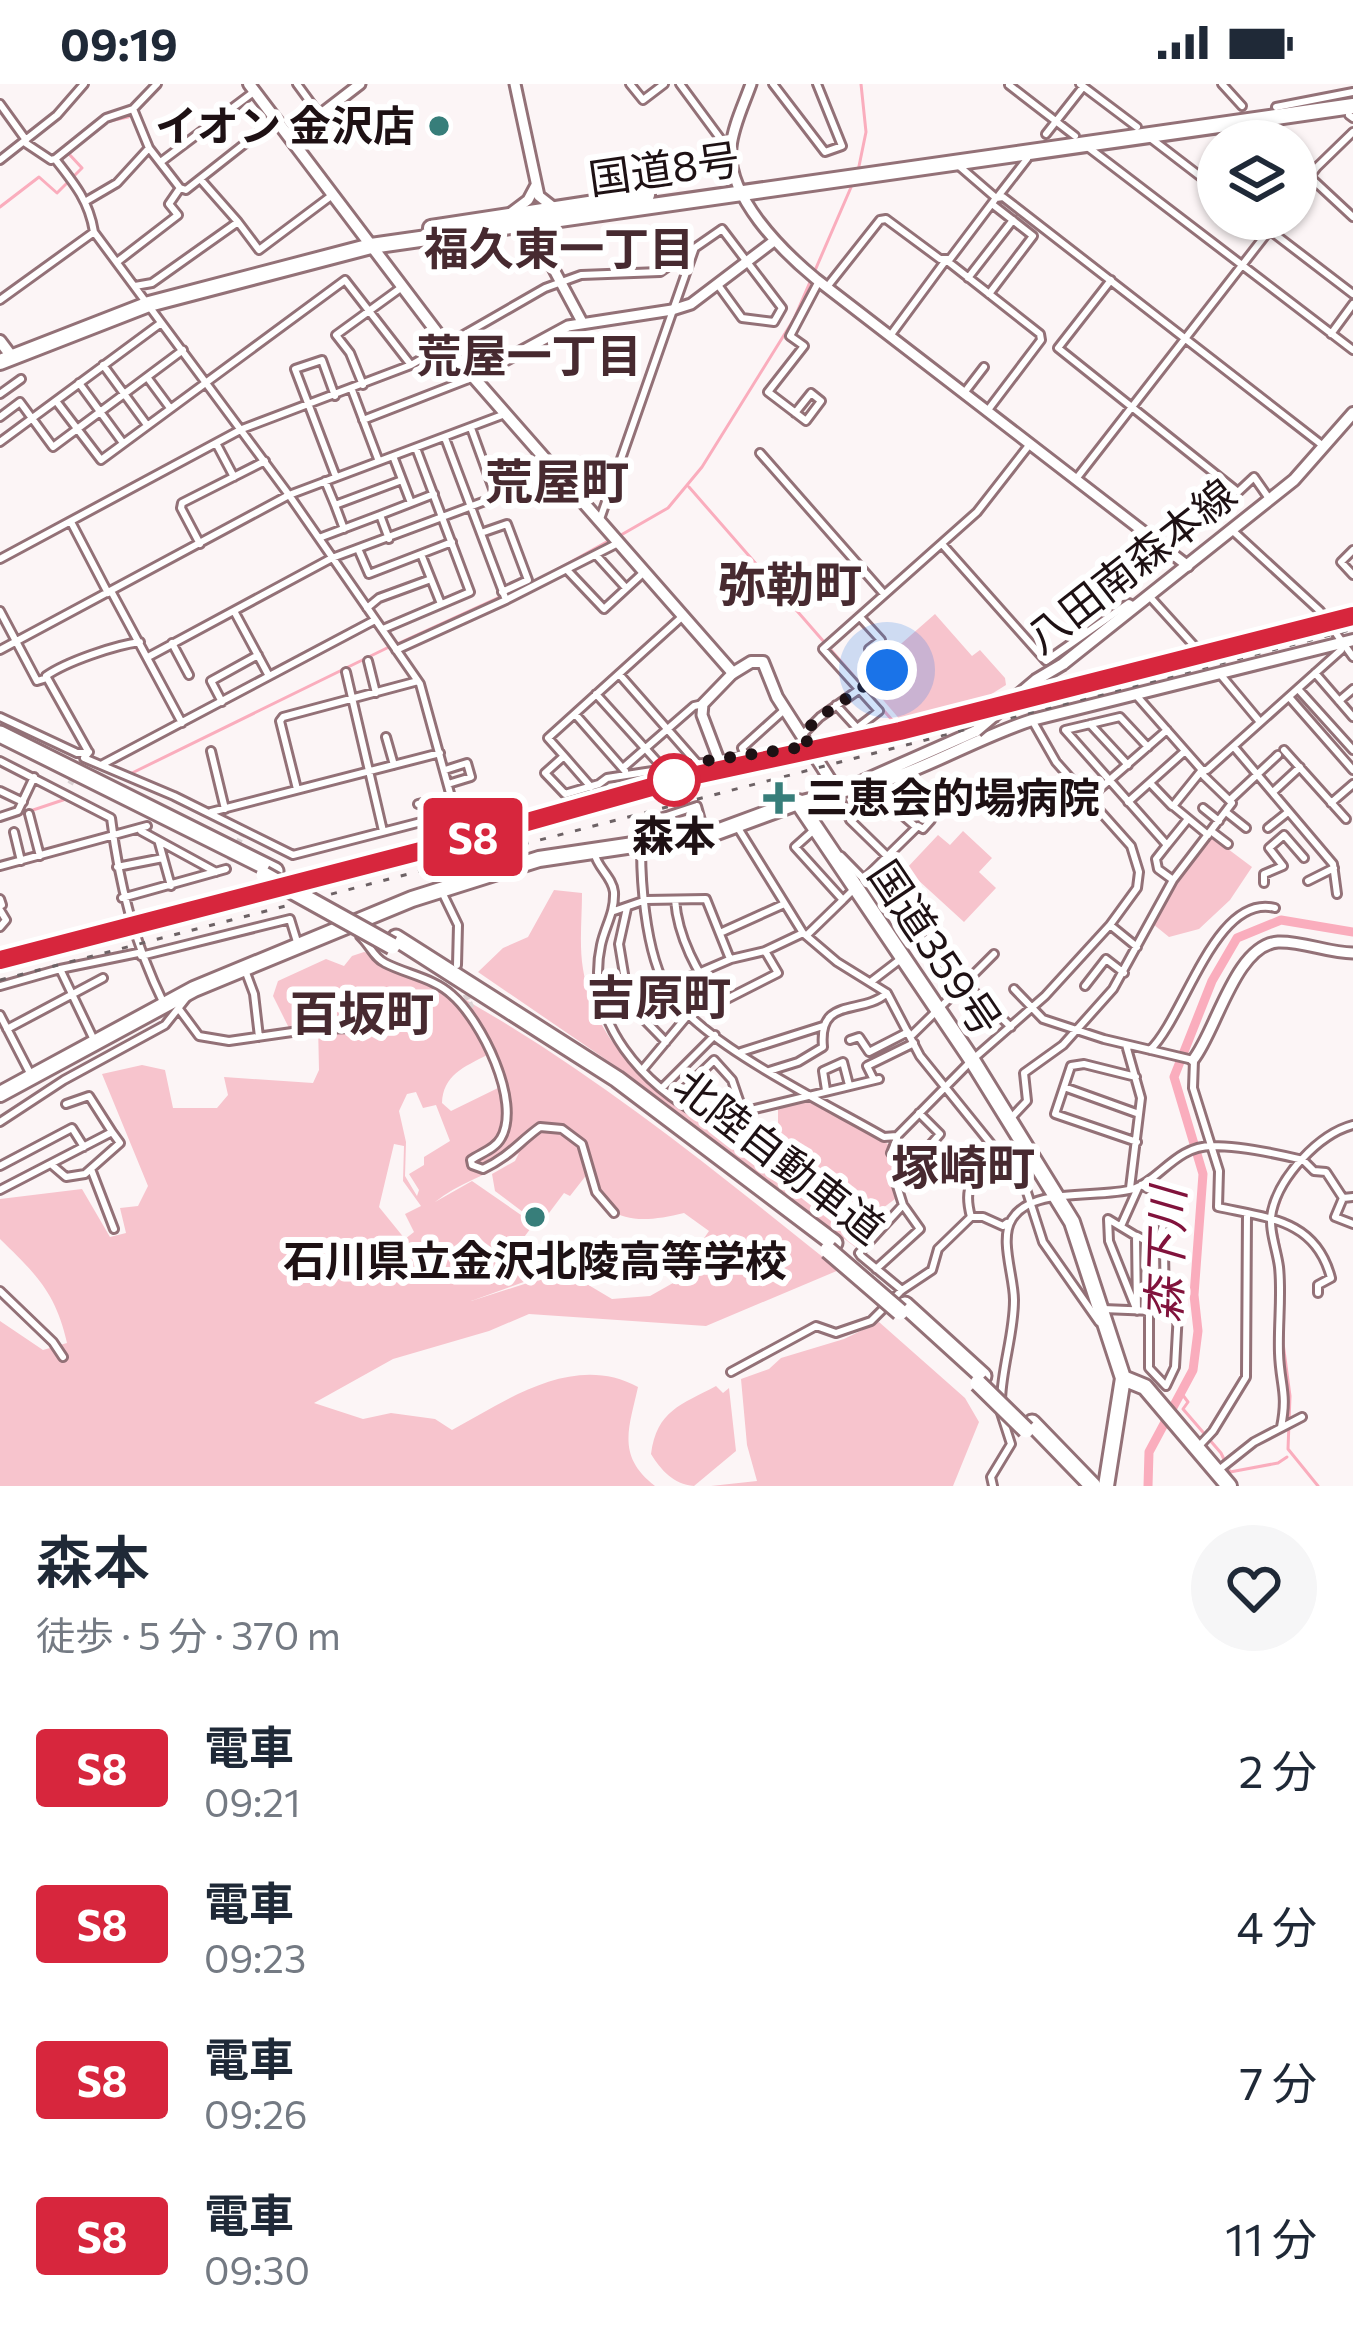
<!DOCTYPE html>
<html lang="ja">
<meta charset="utf-8">
<style>
body{margin:0;font-family:Commissioner,"Noto Sans JP",sans-serif;background:#f6f6f7;color:#1f2937;height:100vh;display:flex;flex-direction:column;font-size:45px;white-space:nowrap}
*{box-sizing:border-box;margin:0}
p{font-size:39px;color:#747a83}
.icon{flex:none;width:66px;height:66px;fill:none;stroke:currentColor;stroke-width:2;stroke-linecap:round;stroke-linejoin:round}
.map{position:relative;height:1402px;overflow:hidden}
.details{display:flex;flex-direction:column;background:#fff;flex:1}
.details>*{flex:none}
.badge{padding:0 24px;border-radius:9px;font-size:42px;line-height:78px}
.controls{position:absolute;left:1197px;top:36px;display:grid;gap:24px}
.controls a{display:grid;place-items:center;width:120px;height:120px;border-radius:50%;background:#fff;box-shadow:0 3px 9px #0004;font-size:60px}
.you{position:absolute;width:60px;height:60px;margin:-30px;border:9px solid #fff;border-radius:50%;background:#1a73e8;box-shadow:0 0 0 18px #1a73e833}
.map>.badge{position:absolute;translate:-50% -50%;box-shadow:0 0 0 6px #fff}
.round{display:grid;place-items:center;flex:none;width:126px;height:126px;border-radius:63px;background:#f6f6f7}
.summary{display:flex;align-items:center;justify-content:space-between;height:204px;padding:0 36px}
h1{font-size:57px;font-weight:600;line-height:90px}
ul{padding:0;list-style:none}
li{display:flex;align-items:center;gap:36px;height:156px;padding:0 36px}
li div{flex:1}
li b{display:block;font-size:45px}
li em{font-style:normal}
li .badge{min-width:132px;font-weight:700;text-align:center}
.status{display:flex;justify-content:space-between;align-items:center;height:84px;padding:0 60px;background:#fff;direction:ltr}
.status svg{height:33px;fill:currentColor}
.map>svg:first-child{display:block}
.green{fill:#f7c4cd;fill-rule:evenodd}
.lines{fill:none;stroke-linecap:round;stroke-linejoin:round}
.stream{stroke:#faadbd;stroke-width:3}
.river{stroke:#faadbd;stroke-width:9}
.minor-tunnel{stroke:#dbd3d4;stroke-width:6;stroke-dasharray:6 3;stroke-linecap:butt}
.minor-casing{stroke:#937177;stroke-width:12}
.tertiary-casing{stroke:#937177;stroke-width:15}
.secondary-casing{stroke:#937177;stroke-width:16}
.trunk-casing{stroke:#937177;stroke-width:20}
.motorway-casing{stroke:#937177;stroke-width:21}
.minor{stroke:#fff;stroke-width:6}
.tertiary{stroke:#fff;stroke-width:9}
.secondary{stroke:#fff;stroke-width:10}
.trunk{stroke:#fff;stroke-width:14}
.motorway{stroke:#fff;stroke-width:15}
.rail{stroke:#6d6265;stroke-width:3;stroke-dasharray:6 12;stroke-linecap:butt}
.secondary-bridge-casing{stroke:#937177;stroke-width:16;stroke-linecap:butt}
.motorway-bridge-casing{stroke:#937177;stroke-width:21;stroke-linecap:butt}
.secondary-bridge{stroke:#fff;stroke-width:10}
.motorway-bridge{stroke:#fff;stroke-width:15}
.line-casing{stroke:#fff;stroke-width:27}
.line{stroke:#d7263d;stroke-width:18}
.walk{stroke:#1e1114;stroke-width:12;stroke-dasharray:0 21.6}
.poi-dot{fill:#377e7a;stroke:#fff;stroke-width:4.5}
.stop-dot{fill:#fff;stroke:#d7263d;stroke-width:6}
.labels{text-anchor:middle;stroke-width:12;stroke-linejoin:round;paint-order:stroke}
.poi-label{font-size:42px;font-weight:bold;fill:#1e1114;stroke:#fff;text-anchor:end}
.street-label{font-size:42px;fill:#1e1114;stroke:#fff}
.stop-label{font-size:42px;font-weight:bold;fill:#1e1114;stroke:#fff}
.neighbourhood-label{font-size:45px;font-weight:bold;fill:#472a30;stroke:#fff}
.water-label{font-size:45px;font-style:italic;fill:#81133c;stroke:#fff}
.quarter-label{font-size:48px;font-weight:bold;fill:#472a30;stroke:#fff}
</style>
<div class="status"><b>09:19</b><svg viewBox="0 0 49 12"><path d="M0 12V9h3v3zM5 12V6h3v6zM10 12V3h3v9zM15 12V0h3v12zM26 1h20v11H26zM47 4h2v5h-2z"/></svg></div>
<div class="map">
<svg width="1353" height="1402" viewBox="0 0 1353 1402">
<rect width="100%" height="100%" fill="#fcf5f6"/>
<path class="green" d="M 935,530 L 972,572 L 980,566 L 1005,594 L 1006,601 L 977,619 L 902,638 L 872,603 L 903,578 L 894,566 Z
M 963,747 L 992,774 L 979,788 L 996,804 L 964,838 L 906,785 L 938,751 L 950,761 Z
M 1212,753 L 1252,783 L 1230,816 L 1199,845 L 1169,853 L 1153,840 L 1178,796 Z
M 554,806 L 582,809 C 582,834 579,861 583,885 C 597,969 659,1011 728,1051 L 778,1044 L 778,1025 L 810,1015 L 888,1060 L 896,1093 L 895,1115 L 879,1127 L 884,1134 L 855,1163 L 630,992 L 478,888 L 503,864 L 528,853 Z
M 364,868 C 410,878 447,905 488,929 C 613,1003 725,1095 839,1186 L 706,1242 L 529,1230 L 489,1247 L 393,1275 L 314,1319 L 363,1335 L 391,1329 L 435,1335 L 452,1346 C 507,1316 574,1268 638,1303 C 629,1344 616,1372 655,1402 L 0,1402 L 0,1237 L 43,1266 L 67,1259 C 56,1209 36,1190 0,1155 L 0,1115 L 82,1105 L 110,1153 L 126,1149 L 120,1124 L 138,1122 L 148,1102 L 102,990 L 142,981 L 165,986 L 173,1024 L 217,1024 L 228,1011 L 224,993 L 313,999 L 319,986 L 318,940 L 290,946 L 273,912 L 278,897 L 326,875 L 344,882 L 352,872 ZM 487,971 L 498,1004 L 451,1027 L 442,1019 C 443,991 464,983 487,971 ZM 416,1008 L 423,1024 L 436,1021 L 450,1057 L 424,1073 L 424,1081 L 409,1090 L 419,1106 L 417,1112 L 405,1092 L 406,1058 L 399,1027 L 407,1010 ZM 394,1060 L 404,1062 L 403,1097 L 421,1122 L 405,1130 L 414,1148 L 405,1155 L 379,1123 ZM 519,1069 L 515,1077 L 492,1090 L 495,1107 L 540,1141 L 564,1109 L 570,1112 L 588,1089 C 603,1141 639,1140 684,1129 L 709,1147 L 673,1199 L 650,1212 L 612,1215 L 565,1187 L 471,1217 L 543,1191 L 512,1169 L 534,1140 L 472,1097 L 435,1118 C 461,1097 493,1091 519,1069 Z
M 879,1238 L 965,1314 L 979,1338 L 953,1402 L 711,1402 L 757,1397 L 747,1361 L 741,1295 L 769,1285 L 781,1274 L 844,1255 Z
M 716,1302 L 723,1309 L 729,1304 L 736,1367 L 694,1402 C 673,1400 661,1386 651,1370 C 657,1326 681,1321 716,1302 Z"/>
<g class="lines">
<path class="stream" d="M 105,38 L 128,33 L 135,27
M 858,87 L 866,48 L 861,0
M 0,123 L 39,93 L 57,109 L 82,84 L 69,70 L 84,55
M 689,403 L 899,644
M 621,451 L 668,424 L 702,383 L 794,235 L 852,101
M 542,494 L 612,455
M 506,511 L 533,499
M 397,560 L 502,512
M 130,690 L 389,563
M 0,737 L 66,715
M 1308,1075 L 1322,1061
M 1275,1131 L 1284,1105 L 1303,1080
M 1275,1140 L 1283,1183 L 1283,1259 L 1290,1312 L 1288,1365 L 1318,1402
M 1182,1310 L 1188,1318 L 1183,1325 L 1221,1369 L 1230,1388 L 1278,1379 L 1287,1373"/>
<path class="river" d="M 1148,1402 L 1149,1368 L 1193,1286 L 1198,1247 L 1194,1211 L 1203,1090 L 1174,993 L 1212,897 L 1237,854 L 1281,836 L 1353,848"/>
<path class="minor-tunnel" d="M 70,700 L 84,674
M 226,785 L 242,751
M 462,902 L 472,925"/>
<g class="minor-casing">
<path id="minor" d="M 297,0 L 319,30
M 630,0 L 643,16 L 664,0
M 680,0 L 728,65
M 773,0 L 825,68 L 842,62 L 817,0
M 1080,0 L 1137,43
M 1222,0 L 1242,22
M 1009,1 L 1075,52
M 0,20 L 26,56
M 1276,23 L 1353,8
M 133,25 L 149,64 L 180,104 L 186,106 L 276,35
M 1349,31 L 1353,34
M 1261,43 L 1274,57
M 1046,50 L 1083,3
M 1149,53 L 1218,106
M 24,58 L 51,76 L 55,75 C 74,99 89,117 94,148 L 289,411 L 505,330
M 1089,64 L 1353,266
M 55,75 L 106,34 L 133,25 L 157,0
M 0,76 L 57,31 L 84,0
M 162,77 L 255,7
M 1296,80 L 1353,133
M 201,96 L 238,138
M 999,111 L 1027,75
M 1296,111 L 1317,83 L 1353,48
M 996,114 L 1003,113 L 1322,361
M 88,116 L 117,99 L 149,64
M 1255,135 L 1353,210
M 117,178 L 178,131 L 169,120 L 180,104
M 968,194 L 1013,136
M 1111,196 L 1058,264 L 1238,408 L 1254,393 L 1270,416
M 135,202 L 152,199 L 238,138 L 259,166 L 331,112
M 827,203 L 880,136 L 886,135 L 940,175 L 950,175 L 996,114 L 959,82
M 989,210 L 1033,152 L 992,120
M 0,216 L 94,148
M 1331,250 L 1353,220
M 890,252 L 946,176 L 1040,250 L 1041,256 L 988,326
M 103,281 L 147,341
M 147,293 L 170,324
M 79,299 L 123,359
M 363,301 L 350,269 L 336,251 L 402,203
M 352,306 L 378,375
M 964,309 L 984,283
M 0,310 L 21,295
M 335,312 L 322,276 L 295,285 L 336,393
M 56,317 L 101,376 L 345,196 L 411,281
M 795,329 L 811,309 L 821,317 L 806,337 L 768,308 L 804,262 L 790,252 L 819,197
M 0,333 L 20,318 L 53,363 L 183,266
M 363,336 L 474,293
M 445,354 L 506,516 L 620,458
M 0,358 L 161,239
M 216,359 L 234,393
M 760,369 L 884,510
M 393,372 L 411,419
M 1076,395 L 1278,135
M 325,397 L 335,421
M 600,435 L 694,166
M 71,438 L 108,509
M 344,445 L 335,421 L 402,396
M 1233,447 L 1320,527 L 1353,573
M 481,449 L 507,440 L 528,496 L 502,508
M 319,454 L 380,431
M 389,455 L 380,431 L 434,410
M 200,460 L 181,424 L 182,419 L 265,377
M 942,460 L 1046,577 L 1129,519 L 1136,523
M 1353,466 L 1341,478 L 1353,491
M 359,467 L 369,490 L 452,458
M 421,470 L 431,495
M 596,471 L 626,504
M 0,475 L 242,345 L 411,281 L 545,204 L 581,191 L 660,188 L 722,145 L 782,224 L 774,238 L 742,234 L 718,201
M 568,487 L 604,525 L 643,489
M 111,507 L 182,639
M 1150,513 L 1198,566
M 367,524 L 379,514 L 431,495 L 441,520
M 0,527 L 37,597 L 47,594
M 234,527 L 269,592
M 684,531 L 548,654 L 564,672 L 545,689 L 565,710 L 599,700 L 607,694 L 807,663
M 383,545 L 470,508 L 416,364
M 172,559 L 189,591
M 0,566 L 289,411 L 420,600 L 473,793
M 396,566 L 506,516
M 148,573 L 332,474 L 496,413 L 471,344
M 368,577 L 376,609
M 346,588 L 383,747
M 1315,589 L 1353,633
M 619,590 L 697,679
M 1220,590 L 1260,638
M 1298,605 L 1353,666
M 596,610 L 662,683
M 1135,610 L 1202,686 L 1173,722 L 1208,751
M 1289,613 L 1353,686
M 1339,617 L 1353,605
M 222,618 L 211,597 L 258,571
M 836,621 L 857,644 L 879,627 L 823,565 L 977,428 L 1030,360
M 575,630 L 625,687
M 0,633 L 77,669 L 86,669
M 1090,640 L 1128,681
M 803,650 L 820,633 L 887,586 L 869,565 L 881,556 L 860,533
M 386,653 L 394,681
M 1148,663 L 1120,633 L 1065,646 L 1167,761 L 1188,735
M 1234,663 L 1333,780 L 1337,810
M 1284,666 L 1346,735
M 88,667 L 46,592 C 66,578 115,561 140,558
M 211,667 L 225,725
M 89,668 L 84,674 L 174,712 L 293,771 L 456,729
M 564,672 L 591,703
M 746,673 L 742,664 L 783,627
M 0,677 L 111,734 C 119,801 134,858 164,920
M 103,680 L 375,536
M 624,683 L 694,622 L 703,620
M 445,686 L 467,679 L 471,693 L 448,700
M 1150,699 L 1172,722
M 870,703 L 916,743
M 297,705 L 280,637 L 283,633 L 418,597
M 0,707 L 23,718
M 1273,708 L 1300,683
M 838,711 L 850,736 L 887,772
M 1089,714 L 1167,646
M 1230,716 L 1278,671
M 1128,718 L 1185,667
M 1331,719 L 1353,700
M 418,720 L 451,712
M 1203,724 L 1219,737
M 211,728 L 440,669
M 1226,728 L 1246,744
M 29,730 L 40,772
M 0,733 L 18,727 L 34,693
M 738,744 L 803,849 L 837,878 L 887,909 L 920,972 L 1025,1102 L 1043,1158 L 1099,1238
M 1268,744 L 1288,728
M 815,745 L 795,763 L 843,816 L 855,804
M 141,747 L 216,788
M 704,747 L 697,722 L 642,740 C 639,787 644,871 670,910 C 706,962 827,1020 884,1053 L 897,1052 L 972,976 L 1045,912 L 1110,841 L 1137,804 L 1139,788 L 1131,762 L 1056,678 L 1032,636
M 1211,747 L 1228,760
M 14,748 L 21,777
M 159,759 L 171,802
M 1167,761 L 1156,775 L 1158,785 L 1173,796
M 594,768 C 597,784 612,792 614,808 C 615,829 605,842 601,861 C 584,939 644,1002 709,1036 L 879,995
M 841,772 L 965,899 L 910,953
M 0,782 L 147,742
M 117,783 L 163,774
M 864,795 L 918,742 L 923,745 L 931,736
M 1308,797 L 1334,784
M 1264,799 L 1264,790 L 1283,782 L 1269,764 L 1284,751 L 1304,774
M 442,808 L 458,841 L 457,881
M 122,814 L 226,785
M 0,815 L 2,821
M 675,816 C 678,854 697,888 719,919 L 778,889 L 765,867 L 803,849
M 627,824 L 619,860 L 629,920 L 666,958
M 0,826 L 6,836 L 0,843
M 614,827 L 646,816 L 706,815 L 730,875
M 1110,841 L 1137,863
M 720,849 L 782,821
M 807,851 L 843,816
M 360,852 C 370,861 373,873 385,879 C 406,890 434,894 452,911 C 481,936 522,1018 501,1054 C 495,1065 481,1069 471,1076 L 472,1081 L 483,1085 C 510,1072 518,1059 540,1043 L 562,1045 L 582,1060 L 596,1108 L 614,1129
M 994,870 L 965,899 L 1011,943
M 141,872 L 290,835 L 298,861
M 60,885 L 138,869
M 245,886 L 254,910 L 259,953
M 872,897 L 902,874
M 0,902 L 60,885 L 94,956
M 1085,902 L 1106,875 L 1124,889
M 1014,905 L 1043,935 L 1104,955 L 1193,976
M 179,925 L 199,952 L 229,957 L 313,945 L 356,944 L 372,940 L 394,923
M 603,930 L 731,875 L 765,867
M 0,931 L 30,989
M 7,945 L 103,894
M 850,956 L 859,953 L 869,968 L 908,948
M 1126,961 L 1141,1014 L 1130,1104
M 1150,966 C 1185,933 1215,809 1275,824
M 741,968 L 823,942
M 1194,976 L 1193,1004 L 1219,1087 L 1218,1123 C 1269,1134 1316,1136 1331,1194 L 1318,1201 L 1318,1209
M 643,985 L 689,930
M 769,987 L 798,978 L 823,963 C 818,911 862,932 887,909
M 1136,993 L 1084,980 L 1071,982 L 1055,1030 L 1137,1058
M 874,996 L 867,982 L 914,959
M 663,1003 L 715,951
M 1064,1003 L 1139,1030
M 826,1006 L 823,987 L 843,978 L 849,1001
M 676,1013 L 714,976 L 732,996 L 743,1028
M 1012,1033 L 1027,1017 L 1024,989 L 1063,961 L 1113,905 L 1173,796 L 1232,719 L 1204,692 L 1202,686 L 1207,686 L 1341,566 L 1342,559
M 0,1038 L 64,996 L 165,941 L 188,912
M 897,1054 L 891,1069 L 909,1085 L 940,1050 L 919,1029
M 52,1081 L 66,1093 L 85,1090 L 120,1059 L 112,1048
M 0,1082 L 72,1044 L 84,1063
M 91,1085 L 114,1145
M 0,1106 L 112,1048 L 89,1012 L 66,1020
M 1353,1113 L 1343,1114 L 1335,1133 L 1353,1140
M 903,1121 L 897,1102 L 909,1085
M 971,1133 C 962,1099 973,1094 1000,1074
M 1108,1135 L 1136,1152 L 1137,1227 L 1109,1157 Z
M 1121,1142 L 1138,1104
M 1137,1152 L 1156,1162 L 1172,1116 L 1141,1101
M 1156,1162 L 1164,1165 L 1165,1227
M 876,1185 L 920,1145 L 903,1121 L 859,1169 L 861,1172 L 902,1206
M 0,1207 L 53,1258 L 63,1273
M 1103,1225 L 1178,1228 L 1175,1283 L 1166,1302 L 1149,1284 L 1149,1227
M 731,1288 L 816,1242 L 836,1249 L 871,1237 L 902,1206 L 932,1186 L 938,1165 L 971,1133 L 983,1133 L 1003,1142 L 1007,1139
M 1001,1316 C 1002,1282 1014,1250 1014,1216 C 1014,1192 999,1155 1012,1135 C 1032,1102 1098,1115 1133,1105 C 1160,1096 1176,1062 1212,1062 C 1241,1062 1274,1069 1303,1076 L 1314,1087 L 1326,1088 L 1343,1114
M 1281,1343 C 1288,1309 1280,1301 1279,1269 C 1278,1240 1282,1211 1279,1183 C 1277,1166 1268,1145 1272,1127 C 1280,1092 1319,1050 1353,1041
M 1199,1362 L 1213,1347 L 1246,1293 L 1247,1129
M 1220,1385 L 1254,1358 L 1302,1333
M 993,1402 L 991,1393 L 1011,1360 L 1001,1329"/>
</g>
<g class="tertiary-casing">
<path id="tertiary" d="M 515,0 L 539,112 L 553,123
M 751,0 C 744,20 733,42 731,63 C 726,112 782,167 816,195 L 1188,482
M 290,54 L 360,0
M 512,128 L 528,116 L 536,101
M 529,139 L 582,238
M 474,293 L 568,242 L 672,226 L 691,220 L 774,157
M 719,676 L 702,631 L 703,620 L 733,589
M 1193,976 C 1216,948 1235,861 1278,858 C 1303,857 1328,869 1353,869"/>
</g>
<g class="secondary-casing">
<path id="secondary" d="M 249,0 L 454,271 L 733,589 L 751,578 L 763,578 L 777,613 L 838,708 C 905,699 967,657 1032,636 L 1353,556
M 0,257 L 12,273
M 1063,580 L 1294,396 L 1353,329
M 798,718 L 838,708 L 976,647"/>
</g>
<g class="trunk-casing">
<path id="trunk" d="M 431,144 L 647,111
M 0,278 L 149,220 L 371,162 L 1353,22
M 0,1010 L 194,905 L 412,815 L 539,775 L 714,749 L 798,718 L 972,976 L 1072,1138 L 1123,1294 L 1106,1402
M 1123,1294 L 1145,1303 L 1229,1402"/>
</g>
<g class="motorway-casing">
<path id="motorway" d="M 0,650 L 275,787
M 396,854 L 617,995 L 834,1159
M 905,1221 L 983,1292
M 1032,1339 L 1093,1402"/>
</g>
<use href="#minor" class="minor"/>
<use href="#tertiary" class="tertiary"/>
<use href="#secondary" class="secondary"/>
<use href="#trunk" class="trunk"/>
<use href="#motorway" class="motorway"/>
<path class="rail" d="M 441,762 L 687,693 L 831,662
M 0,876 L 105,850
M 0,896 L 1353,545"/>
<g class="secondary-bridge-casing">
<path id="secondary-bridge" d="M 976,647 L 1036,596 L 1063,580"/>
</g>
<g class="motorway-bridge-casing">
<path id="motorway-bridge" d="M 264,791 L 392,862
M 828,1166 L 900,1228
M 978,1299 L 1026,1346"/>
</g>
<use href="#secondary-bridge" class="secondary-bridge"/>
<use href="#motorway-bridge" class="motorway-bridge"/>
</g>
<g class="lines">
<g class="line-casing">
<path id="line" d="M 0,876 L 463,756 L 687,693 L 900,647 L 1353,532"/>
</g>
<use href="#line" class="line"/>
<path class="walk" d="M 674,696 L 662,683 L 810,662 L 802,650 L 820,633 L 887,586"/>
</g>
<g class="poi-dot">
<circle cx="439" cy="42" r="12"/>
<path d="M773 696h12v12h12v12h-12v12h-12v-12h-12v-12h12z"/>
<circle cx="535" cy="1133" r="12"/>
</g>
<circle class="stop-dot" cx="674" cy="696" r="24"/>
<g class="labels">
<g class="poi-label">
<text x="415" y="57">イオン 金沢店</text>
<text x="806" y="729" text-anchor="start">三恵会的場病院</text>
<text x="535" y="1192" text-anchor="middle">石川県立金沢北陵高等学校</text>
</g>
<g class="street-label">
<text transform="translate(664 85) rotate(-8)" y="15">国道8号</text>
<text transform="translate(1131 482) rotate(-38)" y="15">八田南森本線</text>
<text transform="translate(935 864) rotate(56)" y="15">国道359号</text>
<text transform="translate(779 1073) rotate(38)" y="15">北陸自動車道</text>
</g>
<g class="stop-label">
<text x="674" y="767">森本</text>
</g>
<g class="neighbourhood-label">
<text x="559" y="181">福久東一丁目</text>
<text x="529" y="288">荒屋一丁目</text>
</g>
<g class="water-label">
<text transform="translate(1166 1171) rotate(-88)" y="16">森下川</text>
</g>
<g class="quarter-label">
<text x="557" y="415">荒屋町</text>
<text x="790" y="518">弥勒町</text>
<text x="659" y="931">吉原町</text>
<text x="362" y="947">百坂町</text>
<text x="963" y="1101">塚崎町</text>
</g>
</g>
</svg>
<div class="controls">
<a><svg class="icon" aria-label="layers" viewBox="0 0 24 24"><path d="M12 4l9 5-9 5-9-5zM3 14l9 5 9-5"/></svg></a>
</div>
<div class="you" style="left:887px;top:586px"></div>
<b class="badge" style="left:473px;top:753px;background:#d7263d;color:#fff">S8</b>
</div>
<section class="details">
<div class="summary"><div><h1>森本</h1><p>徒歩 · 5 分 · 370 m</p></div><a class="round"><svg class="icon" aria-label="heart" viewBox="0 0 24 24"><path d="M12 20l-8-8c-3-5 5-10 8-4 3-6 11-1 8 4z"/></svg></a></div>
<ul>
<li><span class="badge" style="background:#d7263d;color:#fff">S8</span><div><b>電車</b><p>09:21</p></div><em>2 分</em></li>
<li><span class="badge" style="background:#d7263d;color:#fff">S8</span><div><b>電車</b><p>09:23</p></div><em>4 分</em></li>
<li><span class="badge" style="background:#d7263d;color:#fff">S8</span><div><b>電車</b><p>09:26</p></div><em>7 分</em></li>
<li><span class="badge" style="background:#d7263d;color:#fff">S8</span><div><b>電車</b><p>09:30</p></div><em>11 分</em></li>
</ul>
</section>
